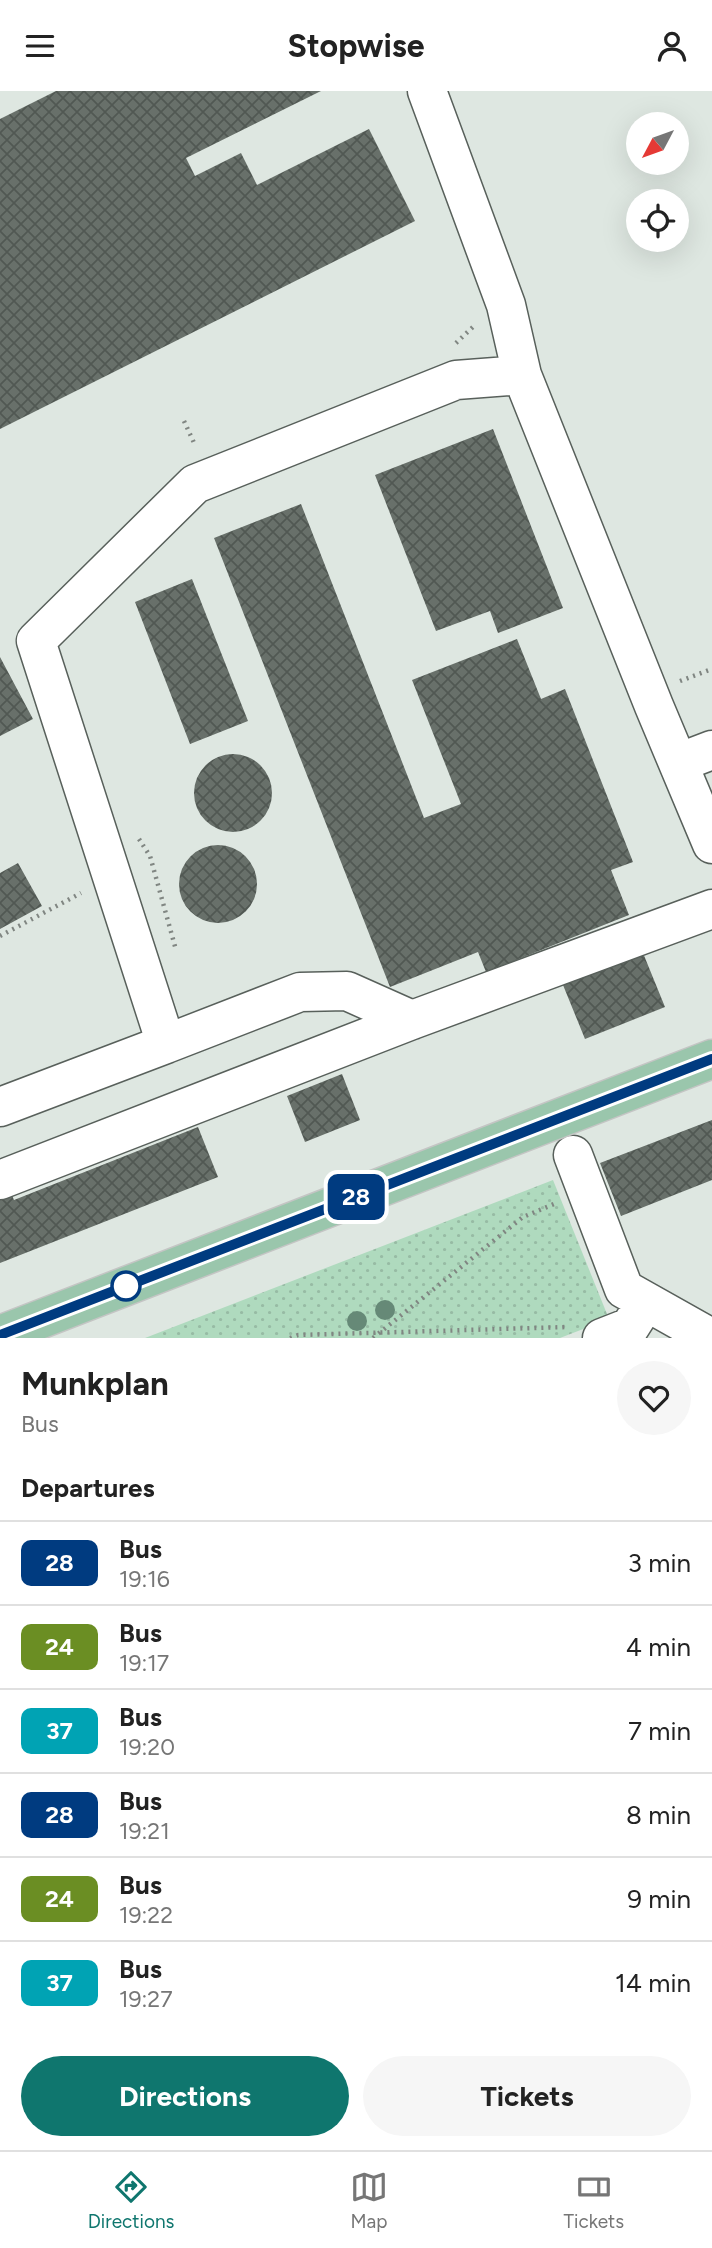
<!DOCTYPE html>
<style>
body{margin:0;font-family:Figtree,sans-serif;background:#f6f6f6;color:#222;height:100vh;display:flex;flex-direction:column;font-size:26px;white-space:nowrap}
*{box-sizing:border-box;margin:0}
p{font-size:23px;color:#767676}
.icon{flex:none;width:38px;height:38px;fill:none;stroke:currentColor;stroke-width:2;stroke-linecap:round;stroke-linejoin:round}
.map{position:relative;height:1247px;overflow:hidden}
.panel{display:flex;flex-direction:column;background:#fff;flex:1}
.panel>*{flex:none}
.badge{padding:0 14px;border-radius:10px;font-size:24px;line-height:46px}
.needle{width:46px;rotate:229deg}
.buttons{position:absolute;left:626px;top:21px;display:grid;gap:14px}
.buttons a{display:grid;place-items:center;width:63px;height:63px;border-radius:50%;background:#fff;box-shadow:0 7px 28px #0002;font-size:35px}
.map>.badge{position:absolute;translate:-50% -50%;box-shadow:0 0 0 4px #fff}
h2{padding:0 21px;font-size:26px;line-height:63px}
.round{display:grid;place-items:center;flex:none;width:74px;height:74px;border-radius:37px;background:#f6f6f6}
.summary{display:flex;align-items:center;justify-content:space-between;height:119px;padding:0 21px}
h1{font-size:33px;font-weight:700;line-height:52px}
.primary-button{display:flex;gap:14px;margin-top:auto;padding:14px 21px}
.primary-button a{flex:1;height:80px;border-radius:42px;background:#0f766e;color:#fff;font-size:28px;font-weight:700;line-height:80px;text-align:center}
.primary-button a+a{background:#f6f6f6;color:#222}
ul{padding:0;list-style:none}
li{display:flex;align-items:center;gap:21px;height:84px;padding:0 21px;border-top:2px solid #e0e0e0}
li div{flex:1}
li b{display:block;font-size:26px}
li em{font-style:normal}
li .badge{min-width:77px;font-weight:700;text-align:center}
header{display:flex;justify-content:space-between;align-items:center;height:91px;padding:0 21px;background:#fff;font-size:32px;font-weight:700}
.dock{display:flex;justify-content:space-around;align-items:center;height:98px;border-top:2px solid #e0e0e0;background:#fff;font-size:19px;color:#767676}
.dock a{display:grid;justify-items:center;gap:4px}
.dock .active{color:#0f766e}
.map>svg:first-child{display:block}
.park{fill:url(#park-dots)}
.building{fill:url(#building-cross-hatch)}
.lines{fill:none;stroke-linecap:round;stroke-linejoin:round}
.minor-casing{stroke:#58605b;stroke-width:41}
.major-casing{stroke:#c4c5c4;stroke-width:41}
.path{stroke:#808682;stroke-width:4.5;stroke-dasharray:2 5;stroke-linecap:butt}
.minor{stroke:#fff;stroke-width:38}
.major{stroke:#9ac6ac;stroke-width:38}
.tree{fill:#668977}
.line-casing{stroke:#fff;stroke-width:16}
.line{stroke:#003b80;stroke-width:10}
.stop-dot{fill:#fff;stroke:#003b80;stroke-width:3.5}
</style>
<header><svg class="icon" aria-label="menu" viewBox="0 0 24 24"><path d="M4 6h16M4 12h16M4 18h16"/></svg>Stopwise<svg class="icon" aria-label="person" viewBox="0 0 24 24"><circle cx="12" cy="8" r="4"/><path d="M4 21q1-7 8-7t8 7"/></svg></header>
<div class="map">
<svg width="712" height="1247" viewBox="0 0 712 1247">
<defs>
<pattern id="park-dots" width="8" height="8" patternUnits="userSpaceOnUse" patternTransform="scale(1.75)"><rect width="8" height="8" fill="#afdabe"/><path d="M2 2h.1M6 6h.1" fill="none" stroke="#97bba4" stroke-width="1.8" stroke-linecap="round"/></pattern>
<pattern id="building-cross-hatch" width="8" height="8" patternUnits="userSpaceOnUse" patternTransform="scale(1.75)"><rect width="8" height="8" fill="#68706a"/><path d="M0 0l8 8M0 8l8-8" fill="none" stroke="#515853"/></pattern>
</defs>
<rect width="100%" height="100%" fill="#dee7e1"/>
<path class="park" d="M 553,1089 L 609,1228 L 560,1247 L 145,1247 Z"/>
<path class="building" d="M 56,0 L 321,0 L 186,67 L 195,85 L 241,62 L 257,94 L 369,38 L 415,130 L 0,338 L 0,28 Z
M 493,338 L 563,517 L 498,542 L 490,520 L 436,540 L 375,384 Z
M 301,413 L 424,727 L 461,713 L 412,589 L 517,548 L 541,608 L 565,598 L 633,771 L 611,779 L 629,824 L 486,881 L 478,861 L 390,896 L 214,447 Z
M 192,488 L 248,630 L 190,653 L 135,511 Z
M 0,566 L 33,628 L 0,645 Z
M194 702a39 39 0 1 1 78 0a39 39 0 1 1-78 0Z
M179 793a39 39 0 1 1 78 0a39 39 0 1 1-78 0Z
M 18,772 L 42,815 L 0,838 L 0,782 Z
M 643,862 L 665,916 L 585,948 L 563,894 Z
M 342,983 L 360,1029 L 305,1051 L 287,1005 Z
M 712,1029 L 712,1089 L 621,1125 L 600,1072 Z
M 198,1036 L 218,1086 L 0,1172 L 0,1098 L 8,1095 L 14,1109 Z"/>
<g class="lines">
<g class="minor-casing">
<path id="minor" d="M 427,0 L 506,214 L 522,284 L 654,615 L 712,753
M 678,672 L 712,659
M 412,929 L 347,900 L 300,901 L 166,953 L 36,550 L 195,393 L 456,289 L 522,284
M 0,1016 L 166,953
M 573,1064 L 624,1198 L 711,1247
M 0,1089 L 412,929 L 712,818
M 602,1247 L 630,1236 L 646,1211"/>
</g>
<g class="major-casing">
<path id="major" d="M 0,1244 L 712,968"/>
</g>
<path class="path" d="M 456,252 L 475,234
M 184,330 L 195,354
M 680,590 L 712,578
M 139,748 L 150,765 L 176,859
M 0,845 L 81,802
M 290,1247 L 298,1244 L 568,1236
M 373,1247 L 523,1126 L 554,1113"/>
<use href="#minor" class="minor"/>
<use href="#major" class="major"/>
</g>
<g class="tree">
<circle cx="385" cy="1219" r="10"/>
<circle cx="357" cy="1230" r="10"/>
</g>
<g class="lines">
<g class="line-casing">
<path id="line" d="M 0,1244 L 712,968"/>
</g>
<use href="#line" class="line"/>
</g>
<circle class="stop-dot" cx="126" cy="1195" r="14"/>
</svg>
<div class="buttons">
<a><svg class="needle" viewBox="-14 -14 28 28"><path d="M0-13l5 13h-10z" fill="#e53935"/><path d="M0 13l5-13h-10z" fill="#767676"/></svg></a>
<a><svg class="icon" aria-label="locate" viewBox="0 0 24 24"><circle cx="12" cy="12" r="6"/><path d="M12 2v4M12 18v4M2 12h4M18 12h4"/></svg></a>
</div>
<b class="badge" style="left:356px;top:1106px;background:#003b80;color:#fff">28</b>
</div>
<section class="panel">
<div class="summary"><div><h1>Munkplan</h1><p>Bus</p></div><a class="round"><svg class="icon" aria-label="heart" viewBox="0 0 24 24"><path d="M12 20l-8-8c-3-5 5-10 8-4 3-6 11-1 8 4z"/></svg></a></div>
<h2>Departures</h2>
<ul>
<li><span class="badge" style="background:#003b80;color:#fff">28</span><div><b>Bus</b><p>19:16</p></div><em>3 min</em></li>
<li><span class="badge" style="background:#6b8e23;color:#fff">24</span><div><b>Bus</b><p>19:17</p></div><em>4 min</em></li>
<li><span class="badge" style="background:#00a3b4;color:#fff">37</span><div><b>Bus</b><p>19:20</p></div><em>7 min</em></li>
<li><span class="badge" style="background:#003b80;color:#fff">28</span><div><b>Bus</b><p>19:21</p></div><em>8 min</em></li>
<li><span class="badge" style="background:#6b8e23;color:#fff">24</span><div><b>Bus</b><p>19:22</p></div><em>9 min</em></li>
<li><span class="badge" style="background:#00a3b4;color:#fff">37</span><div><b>Bus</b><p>19:27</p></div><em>14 min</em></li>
</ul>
<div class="primary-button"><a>Directions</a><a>Tickets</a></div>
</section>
<nav class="dock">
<a class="active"><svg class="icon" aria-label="directions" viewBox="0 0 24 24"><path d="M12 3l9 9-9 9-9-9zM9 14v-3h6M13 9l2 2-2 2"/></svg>Directions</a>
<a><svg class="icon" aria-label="map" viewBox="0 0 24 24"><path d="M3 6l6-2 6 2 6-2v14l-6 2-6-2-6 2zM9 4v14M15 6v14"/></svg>Map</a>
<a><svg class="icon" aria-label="tickets" viewBox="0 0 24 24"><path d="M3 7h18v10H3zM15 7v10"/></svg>Tickets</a>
</nav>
